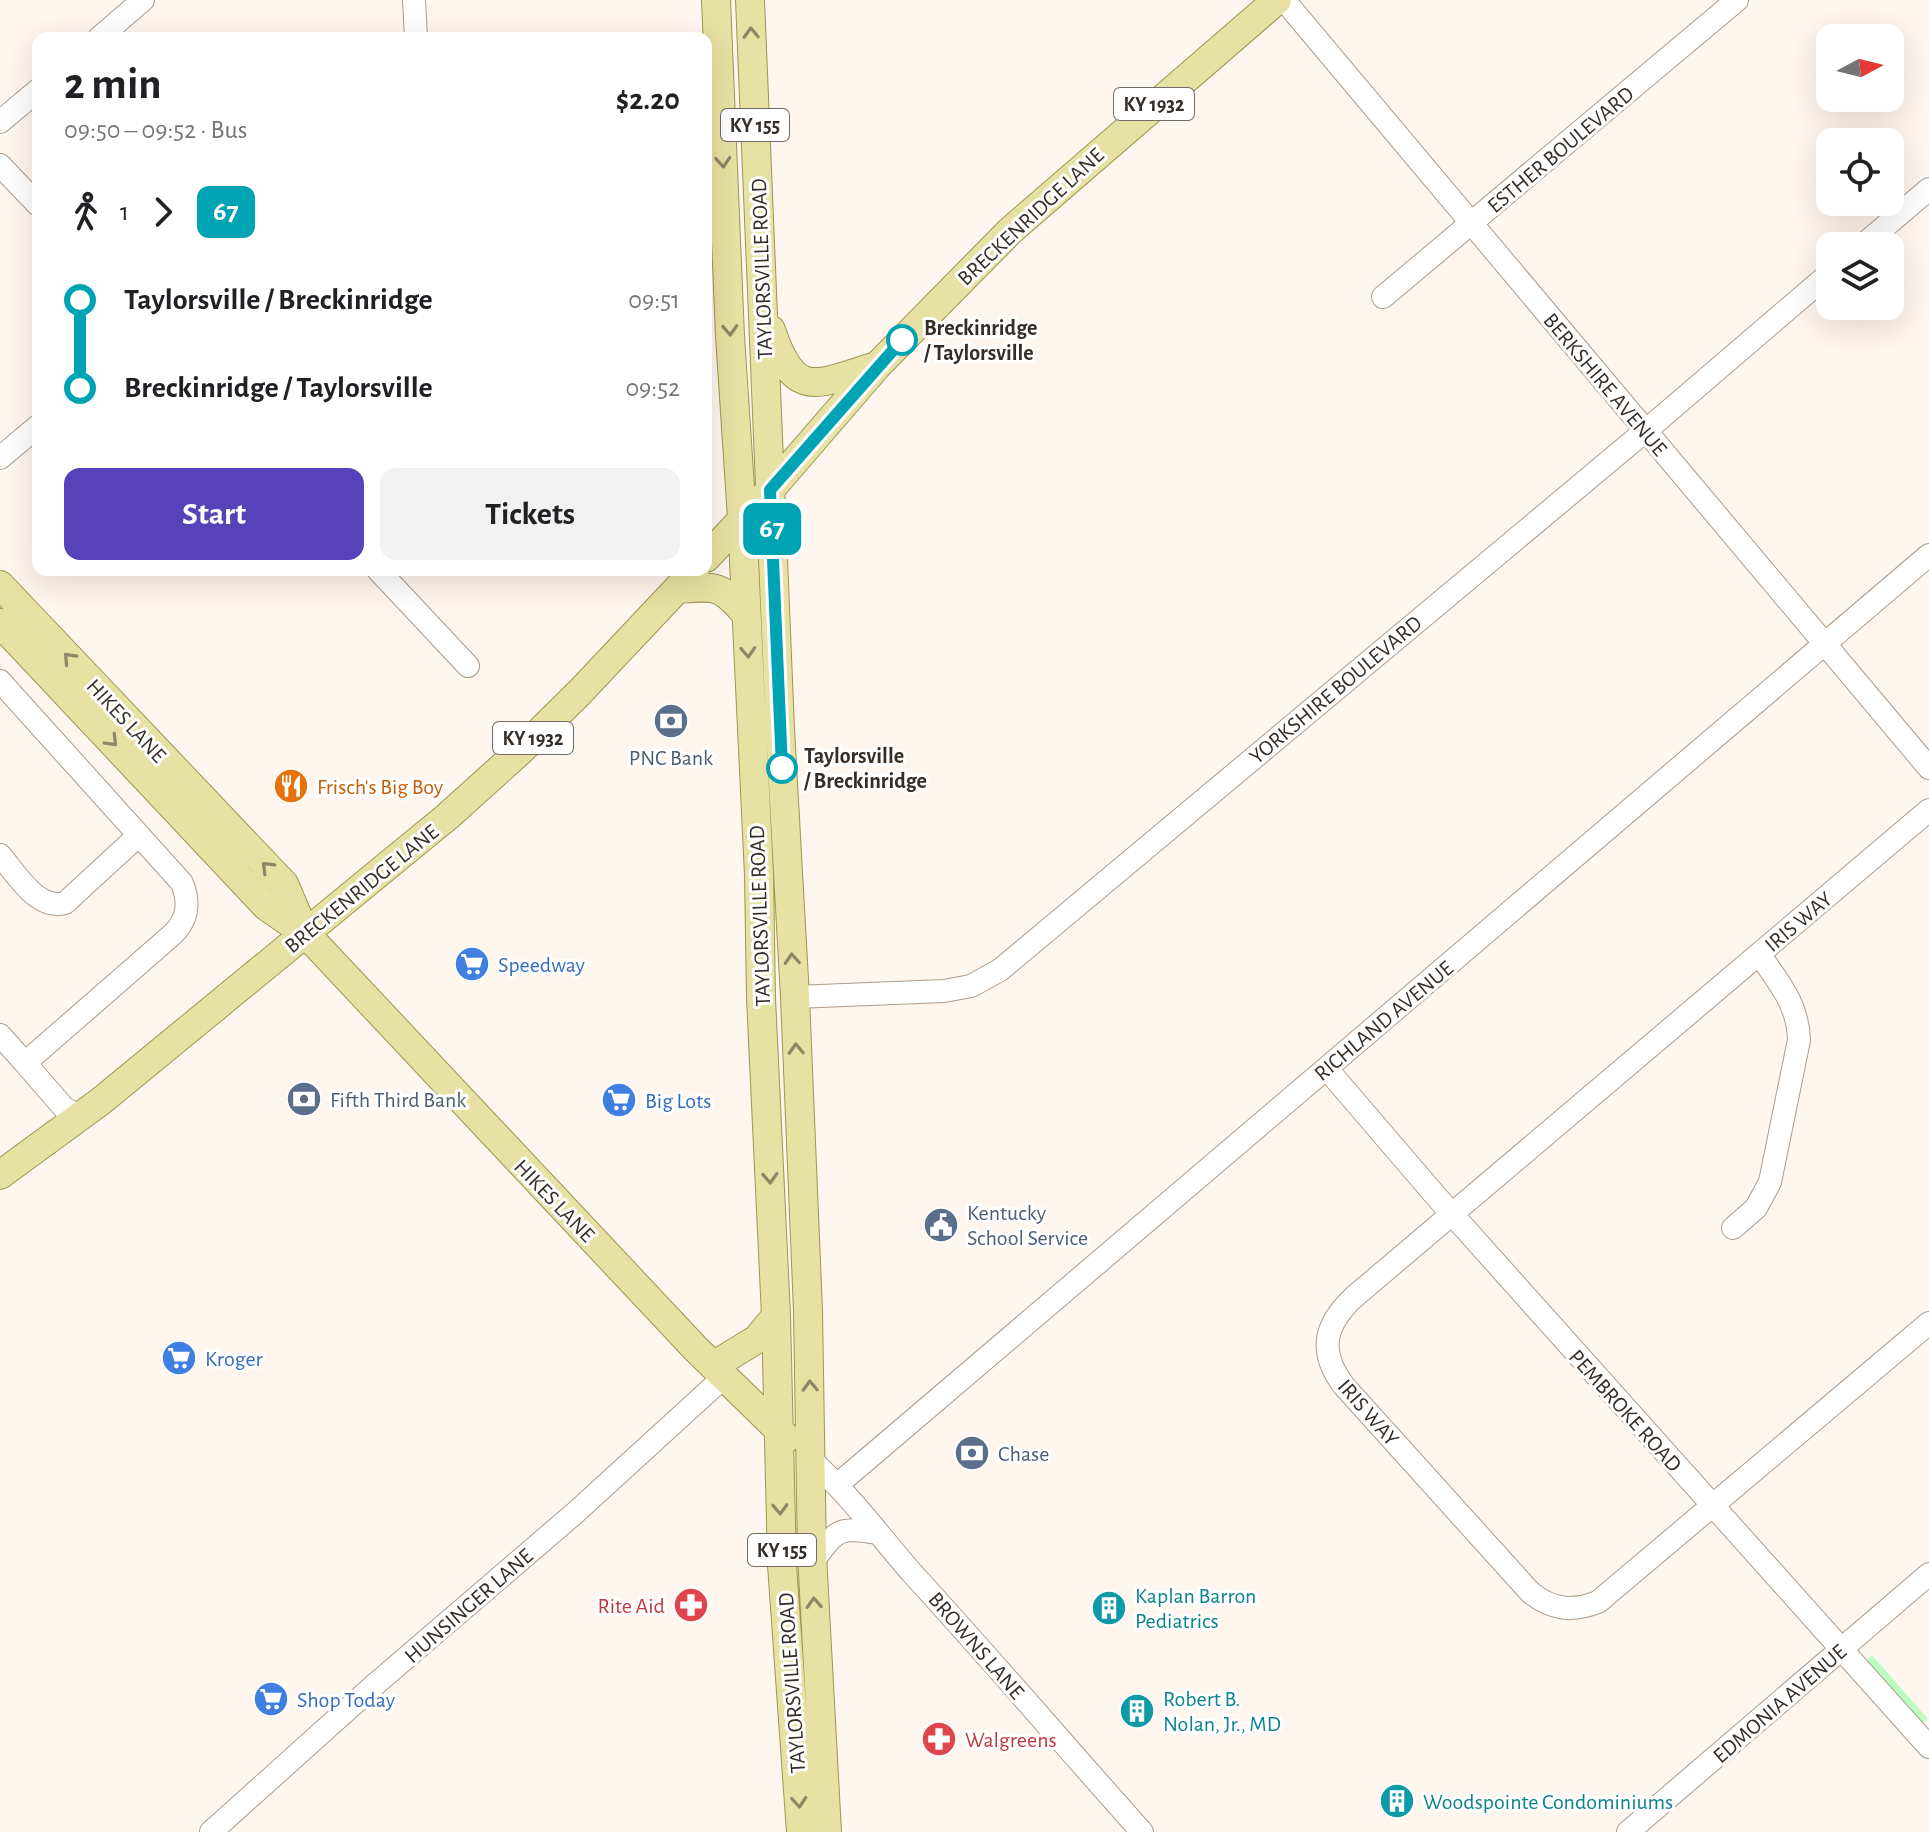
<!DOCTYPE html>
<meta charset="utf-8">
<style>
body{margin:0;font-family:"Alegreya Sans",sans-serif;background:#f2f2f2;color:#202124;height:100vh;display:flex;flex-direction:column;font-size:30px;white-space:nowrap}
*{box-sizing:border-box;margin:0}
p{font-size:26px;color:#757577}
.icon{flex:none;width:44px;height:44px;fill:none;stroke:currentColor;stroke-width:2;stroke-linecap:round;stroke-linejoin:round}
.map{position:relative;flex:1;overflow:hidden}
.details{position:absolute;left:32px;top:32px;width:680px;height:544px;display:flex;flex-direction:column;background:#fff;border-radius:16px;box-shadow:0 8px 32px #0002}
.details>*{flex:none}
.badge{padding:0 16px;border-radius:12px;font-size:28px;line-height:52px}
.needle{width:52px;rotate:83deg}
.fabs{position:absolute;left:1816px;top:24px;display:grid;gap:16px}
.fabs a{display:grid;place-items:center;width:88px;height:88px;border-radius:16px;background:#fff;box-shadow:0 8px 32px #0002;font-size:40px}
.map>.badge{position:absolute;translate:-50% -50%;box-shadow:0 0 0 4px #fff}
.legs{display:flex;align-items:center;gap:12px;height:88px;padding:0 32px;font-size:26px}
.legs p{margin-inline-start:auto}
.headline{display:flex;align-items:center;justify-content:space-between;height:136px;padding:0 32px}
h1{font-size:44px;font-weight:700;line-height:60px}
.action{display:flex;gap:16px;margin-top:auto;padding:16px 32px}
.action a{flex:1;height:92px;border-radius:16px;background:#5842ba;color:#fff;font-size:32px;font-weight:700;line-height:92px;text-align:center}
.action a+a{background:#f2f2f2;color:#202124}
ul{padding:0 32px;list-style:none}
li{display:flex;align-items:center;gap:28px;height:88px;font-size:30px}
li i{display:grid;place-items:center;width:12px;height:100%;margin:0 10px;background:currentColor}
li i::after{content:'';width:20px;height:20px;margin:-10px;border:6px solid;border-radius:50%;background:#fff}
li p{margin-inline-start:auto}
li:first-child i{background:linear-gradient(#0000 50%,currentColor 0)}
li:last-child i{background:linear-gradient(currentColor 50%,#0000 0)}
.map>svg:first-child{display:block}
.green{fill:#bcfec2}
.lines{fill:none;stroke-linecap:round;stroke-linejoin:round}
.minor-casing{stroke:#ad9b8a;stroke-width:24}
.major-casing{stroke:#9e9550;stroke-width:30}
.minor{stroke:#fff;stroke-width:22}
.major{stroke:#e7e1a3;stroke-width:28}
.oneway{stroke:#8e8765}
.line-1-casing{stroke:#fff;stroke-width:18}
.line-1{stroke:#00a3b4;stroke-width:12}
.stop-1-dot{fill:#fff;stroke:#00a3b4;stroke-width:4}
.labels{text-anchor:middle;stroke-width:6;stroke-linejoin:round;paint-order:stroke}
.shield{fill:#fff;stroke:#726c68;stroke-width:2}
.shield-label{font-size:20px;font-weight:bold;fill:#352d27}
.street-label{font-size:22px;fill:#352d27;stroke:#fff}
.stop-label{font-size:22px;font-weight:bold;fill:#352d27;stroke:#fff;text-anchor:start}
.service-label{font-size:22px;fill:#4e5e75;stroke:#fff;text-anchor:start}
.food-label{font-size:22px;fill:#c56008;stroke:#fff;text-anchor:start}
.shop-label{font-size:22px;fill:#366cbe;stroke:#fff;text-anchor:start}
.culture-label{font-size:22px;fill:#0d838f;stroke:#fff;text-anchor:start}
.health-label{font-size:22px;fill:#be3a42;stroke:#fff;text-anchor:end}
</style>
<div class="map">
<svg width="1929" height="1832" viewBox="0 0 1929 1832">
<rect width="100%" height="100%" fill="#fff6ef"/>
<path class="green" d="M 1872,1655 L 1928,1719 L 1921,1725 L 1864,1662 Z"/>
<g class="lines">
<g class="minor-casing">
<path id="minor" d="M 414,0 L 416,38
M 1284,0 L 1929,768
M 99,38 L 143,0
M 0,122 L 38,90
M 0,165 L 38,205
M 1862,246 L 1929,189
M 1383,297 L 1737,0
M 0,458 L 38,426
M 378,570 L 468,666
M 0,681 L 182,883 C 190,903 188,919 173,934 L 25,1063 L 0,1035
M 1929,810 L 1354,1297 C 1324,1325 1318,1352 1344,1386 L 1530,1592 C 1552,1610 1572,1612 1598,1602 L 1929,1323
M 0,855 C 16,873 37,911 65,903 L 139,835
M 795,997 L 944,991 L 971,986 L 1000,970 L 1656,422 L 1830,273
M 25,1063 L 64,1108 L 81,1117
M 1327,1069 L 1435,1195 L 1929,1747
M 1733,1228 L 1756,1208 L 1770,1182 L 1799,1040 C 1798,1004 1779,983 1759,954
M 811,1460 C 848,1493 879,1535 912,1573 C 990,1658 1065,1746 1142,1832
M 837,1485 L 1929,555
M 812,1562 C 837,1531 836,1526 877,1533
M 211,1832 L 378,1682 L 575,1513 L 724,1377
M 1628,1832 L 1929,1574"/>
</g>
<g class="major-casing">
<path id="major" d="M 716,0 L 730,336 L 742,518 L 759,875 L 761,998 L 776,1316 L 782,1565 L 801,1832
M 750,0 L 780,729 L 795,997 L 808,1311 L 812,1555 L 827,1832
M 771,330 C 795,402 816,384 877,366
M 706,558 L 770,490 L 877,366 L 1010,231 L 1277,0
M 0,585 L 284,884 L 305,933
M 677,589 C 716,586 720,584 746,614
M 0,623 L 266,906 L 306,934 L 695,1348 L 787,1438
M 0,1175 L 101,1101 L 448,816 L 520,751 L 579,693 L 695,570
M 713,1366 L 757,1339 L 776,1316"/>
</g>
<use href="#minor" class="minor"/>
<use href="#major" class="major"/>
</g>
<defs><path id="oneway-chevron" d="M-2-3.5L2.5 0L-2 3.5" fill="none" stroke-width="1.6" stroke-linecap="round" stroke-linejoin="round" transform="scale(2)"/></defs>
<g class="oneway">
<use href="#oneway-chevron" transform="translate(751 33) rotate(-92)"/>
<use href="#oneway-chevron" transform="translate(723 162) rotate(86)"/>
<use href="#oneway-chevron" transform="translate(730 330) rotate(87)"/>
<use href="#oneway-chevron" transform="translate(748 652) rotate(87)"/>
<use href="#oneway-chevron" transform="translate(69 658) rotate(-133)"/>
<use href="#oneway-chevron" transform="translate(112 741) rotate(46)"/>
<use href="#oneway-chevron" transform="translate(267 867) rotate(-135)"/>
<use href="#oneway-chevron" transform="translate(792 959) rotate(-94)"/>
<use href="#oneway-chevron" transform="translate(796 1049) rotate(-92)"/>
<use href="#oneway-chevron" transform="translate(770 1178) rotate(87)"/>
<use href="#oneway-chevron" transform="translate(810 1386) rotate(-92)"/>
<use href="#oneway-chevron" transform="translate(780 1509) rotate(88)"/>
<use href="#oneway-chevron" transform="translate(814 1603) rotate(-93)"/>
<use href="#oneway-chevron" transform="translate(799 1802) rotate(86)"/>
</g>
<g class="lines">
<g class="line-1-casing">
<path id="line-1" d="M 782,768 L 770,490 L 902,340"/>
</g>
<use href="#line-1" class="line-1"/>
</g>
<defs>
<g id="bank-disc" transform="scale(1.8)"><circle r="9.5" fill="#5c6f8a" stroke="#fff"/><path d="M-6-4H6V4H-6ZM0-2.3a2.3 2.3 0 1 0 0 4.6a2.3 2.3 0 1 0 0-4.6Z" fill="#fff"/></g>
<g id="restaurant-disc" transform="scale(1.8)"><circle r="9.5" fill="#e8710a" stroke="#fff"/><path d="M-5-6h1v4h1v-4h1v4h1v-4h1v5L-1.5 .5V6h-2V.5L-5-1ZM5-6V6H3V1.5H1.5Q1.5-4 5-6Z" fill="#fff"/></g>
<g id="supermarket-disc" transform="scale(1.8)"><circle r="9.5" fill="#3f7fe0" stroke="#fff"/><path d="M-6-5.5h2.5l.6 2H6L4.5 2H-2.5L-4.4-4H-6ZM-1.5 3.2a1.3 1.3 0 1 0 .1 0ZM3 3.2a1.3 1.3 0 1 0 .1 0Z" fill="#fff"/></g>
<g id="civic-disc" transform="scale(1.8)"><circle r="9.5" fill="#5c6f8a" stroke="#fff"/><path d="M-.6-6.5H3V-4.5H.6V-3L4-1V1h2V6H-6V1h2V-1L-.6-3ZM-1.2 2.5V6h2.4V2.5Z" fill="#fff"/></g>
<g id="pharmacy-disc" transform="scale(1.8)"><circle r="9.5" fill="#e0444e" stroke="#fff"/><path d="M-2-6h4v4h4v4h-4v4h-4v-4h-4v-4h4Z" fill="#fff"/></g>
<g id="building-disc" transform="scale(1.8)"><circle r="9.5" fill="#0f9aa8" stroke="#fff"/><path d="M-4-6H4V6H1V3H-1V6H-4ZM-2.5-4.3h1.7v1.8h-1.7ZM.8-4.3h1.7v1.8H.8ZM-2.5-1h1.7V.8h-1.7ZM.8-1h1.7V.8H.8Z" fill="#fff"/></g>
</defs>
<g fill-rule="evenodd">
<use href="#bank-disc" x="671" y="721"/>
<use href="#restaurant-disc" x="291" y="786"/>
<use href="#supermarket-disc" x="472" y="964"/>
<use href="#bank-disc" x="304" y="1099"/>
<use href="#supermarket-disc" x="619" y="1100"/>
<use href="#civic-disc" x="941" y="1225"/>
<use href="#supermarket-disc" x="179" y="1358"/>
<use href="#bank-disc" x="972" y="1453"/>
<use href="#pharmacy-disc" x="691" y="1605"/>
<use href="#building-disc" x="1109" y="1608"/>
<use href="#supermarket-disc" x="271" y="1699"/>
<use href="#building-disc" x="1137" y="1711"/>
<use href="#pharmacy-disc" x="939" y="1739"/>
<use href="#building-disc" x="1397" y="1801"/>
</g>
<g class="stop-1-dot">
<circle cx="902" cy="340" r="14"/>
<circle cx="782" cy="768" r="14"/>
</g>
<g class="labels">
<g class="shield">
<rect x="1114" y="88" width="80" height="32" rx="6"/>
<rect x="721" y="109" width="68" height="32" rx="6"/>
<rect x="493" y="722" width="80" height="32" rx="6"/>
<rect x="748" y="1534" width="68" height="32" rx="6"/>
</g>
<g class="shield-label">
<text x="1154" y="111">KY 1932</text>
<text x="755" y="132">KY 155</text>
<text x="533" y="745">KY 1932</text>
<text x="782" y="1557">KY 155</text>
</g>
<g class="street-label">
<text transform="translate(1560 149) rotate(-40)" y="8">ESTHER BOULEVARD</text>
<text transform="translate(1030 216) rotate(-43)" y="8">BRECKENRIDGE LANE</text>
<text transform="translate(761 269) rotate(-92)" y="8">TAYLORSVILLE ROAD</text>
<text transform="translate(1606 384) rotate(50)" y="8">BERKSHIRE AVENUE</text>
<text transform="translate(1335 689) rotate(-40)" y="8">YORKSHIRE BOULEVARD</text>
<text transform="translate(127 720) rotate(47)" y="8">HIKES LANE</text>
<text transform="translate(361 888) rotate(-39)" y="8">BRECKENRIDGE LANE</text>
<text transform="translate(759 916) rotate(-92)" y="8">TAYLORSVILLE ROAD</text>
<text transform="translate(1798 921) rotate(-40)" y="8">IRIS WAY</text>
<text transform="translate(1383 1020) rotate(-40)" y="8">RICHLAND AVENUE</text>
<text transform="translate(555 1200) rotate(46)" y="8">HIKES LANE</text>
<text transform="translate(1626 1410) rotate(48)" y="8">PEMBROKE ROAD</text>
<text transform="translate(1369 1412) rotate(49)" y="8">IRIS WAY</text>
<text transform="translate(468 1605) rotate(-41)" y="8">HUNSINGER LANE</text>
<text transform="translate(977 1645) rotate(49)" y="8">BROWNS LANE</text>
<text transform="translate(791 1683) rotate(-94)" y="8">TAYLORSVILLE ROAD</text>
<text transform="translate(1779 1703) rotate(-41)" y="8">EDMONIA AVENUE</text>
</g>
<g class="stop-label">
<text x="924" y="335">Breckinridge<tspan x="924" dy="25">/ Taylorsville</tspan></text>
<text x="804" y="763">Taylorsville<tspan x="804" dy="25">/ Breckinridge</tspan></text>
</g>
<g class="service-label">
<text x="671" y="765" text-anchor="middle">PNC Bank</text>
<text x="330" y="1107">Fifth Third Bank</text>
<text x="967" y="1220">Kentucky<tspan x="967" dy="25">School Service</tspan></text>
<text x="998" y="1461">Chase</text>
</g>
<g class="food-label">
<text x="317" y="794">Frisch's Big Boy</text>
</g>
<g class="shop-label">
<text x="498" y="972">Speedway</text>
<text x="645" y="1108">Big Lots</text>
<text x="205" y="1366">Kroger</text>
<text x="297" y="1707">Shop Today</text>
</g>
<g class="culture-label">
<text x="1135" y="1603">Kaplan Barron<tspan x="1135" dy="25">Pediatrics</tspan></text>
<text x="1163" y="1706">Robert B.<tspan x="1163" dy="25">Nolan, Jr., MD</tspan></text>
<text x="1423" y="1809">Woodspointe Condominiums</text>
</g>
<g class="health-label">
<text x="665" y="1613">Rite Aid</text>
<text x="965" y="1747" text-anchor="start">Walgreens</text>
</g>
</g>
</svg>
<div class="fabs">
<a><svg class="needle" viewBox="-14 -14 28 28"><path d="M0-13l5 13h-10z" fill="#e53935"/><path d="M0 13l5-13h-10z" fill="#757577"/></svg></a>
<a><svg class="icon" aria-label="locate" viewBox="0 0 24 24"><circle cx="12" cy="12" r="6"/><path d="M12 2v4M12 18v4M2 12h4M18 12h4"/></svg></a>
<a><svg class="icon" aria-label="layers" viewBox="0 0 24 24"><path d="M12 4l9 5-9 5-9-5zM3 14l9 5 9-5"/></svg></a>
</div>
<b class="badge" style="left:772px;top:529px;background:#00a3b4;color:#fff">67</b>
<section class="details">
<div class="headline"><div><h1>2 min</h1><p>09:50 – 09:52 · Bus</p></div><b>$2.20</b></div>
<div class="legs"><svg class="icon" aria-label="walk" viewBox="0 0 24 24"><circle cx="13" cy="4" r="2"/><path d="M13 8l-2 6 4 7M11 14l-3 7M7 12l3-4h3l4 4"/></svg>1<svg class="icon" aria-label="forward" viewBox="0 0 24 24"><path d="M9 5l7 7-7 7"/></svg><b class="badge" style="background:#00a3b4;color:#fff">67</b></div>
<ul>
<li><i style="color:#00a3b4"></i><b>Taylorsville / Breckinridge</b><p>09:51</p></li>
<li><i style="color:#00a3b4"></i><b>Breckinridge / Taylorsville</b><p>09:52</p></li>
</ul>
<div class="action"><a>Start</a><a>Tickets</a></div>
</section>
</div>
